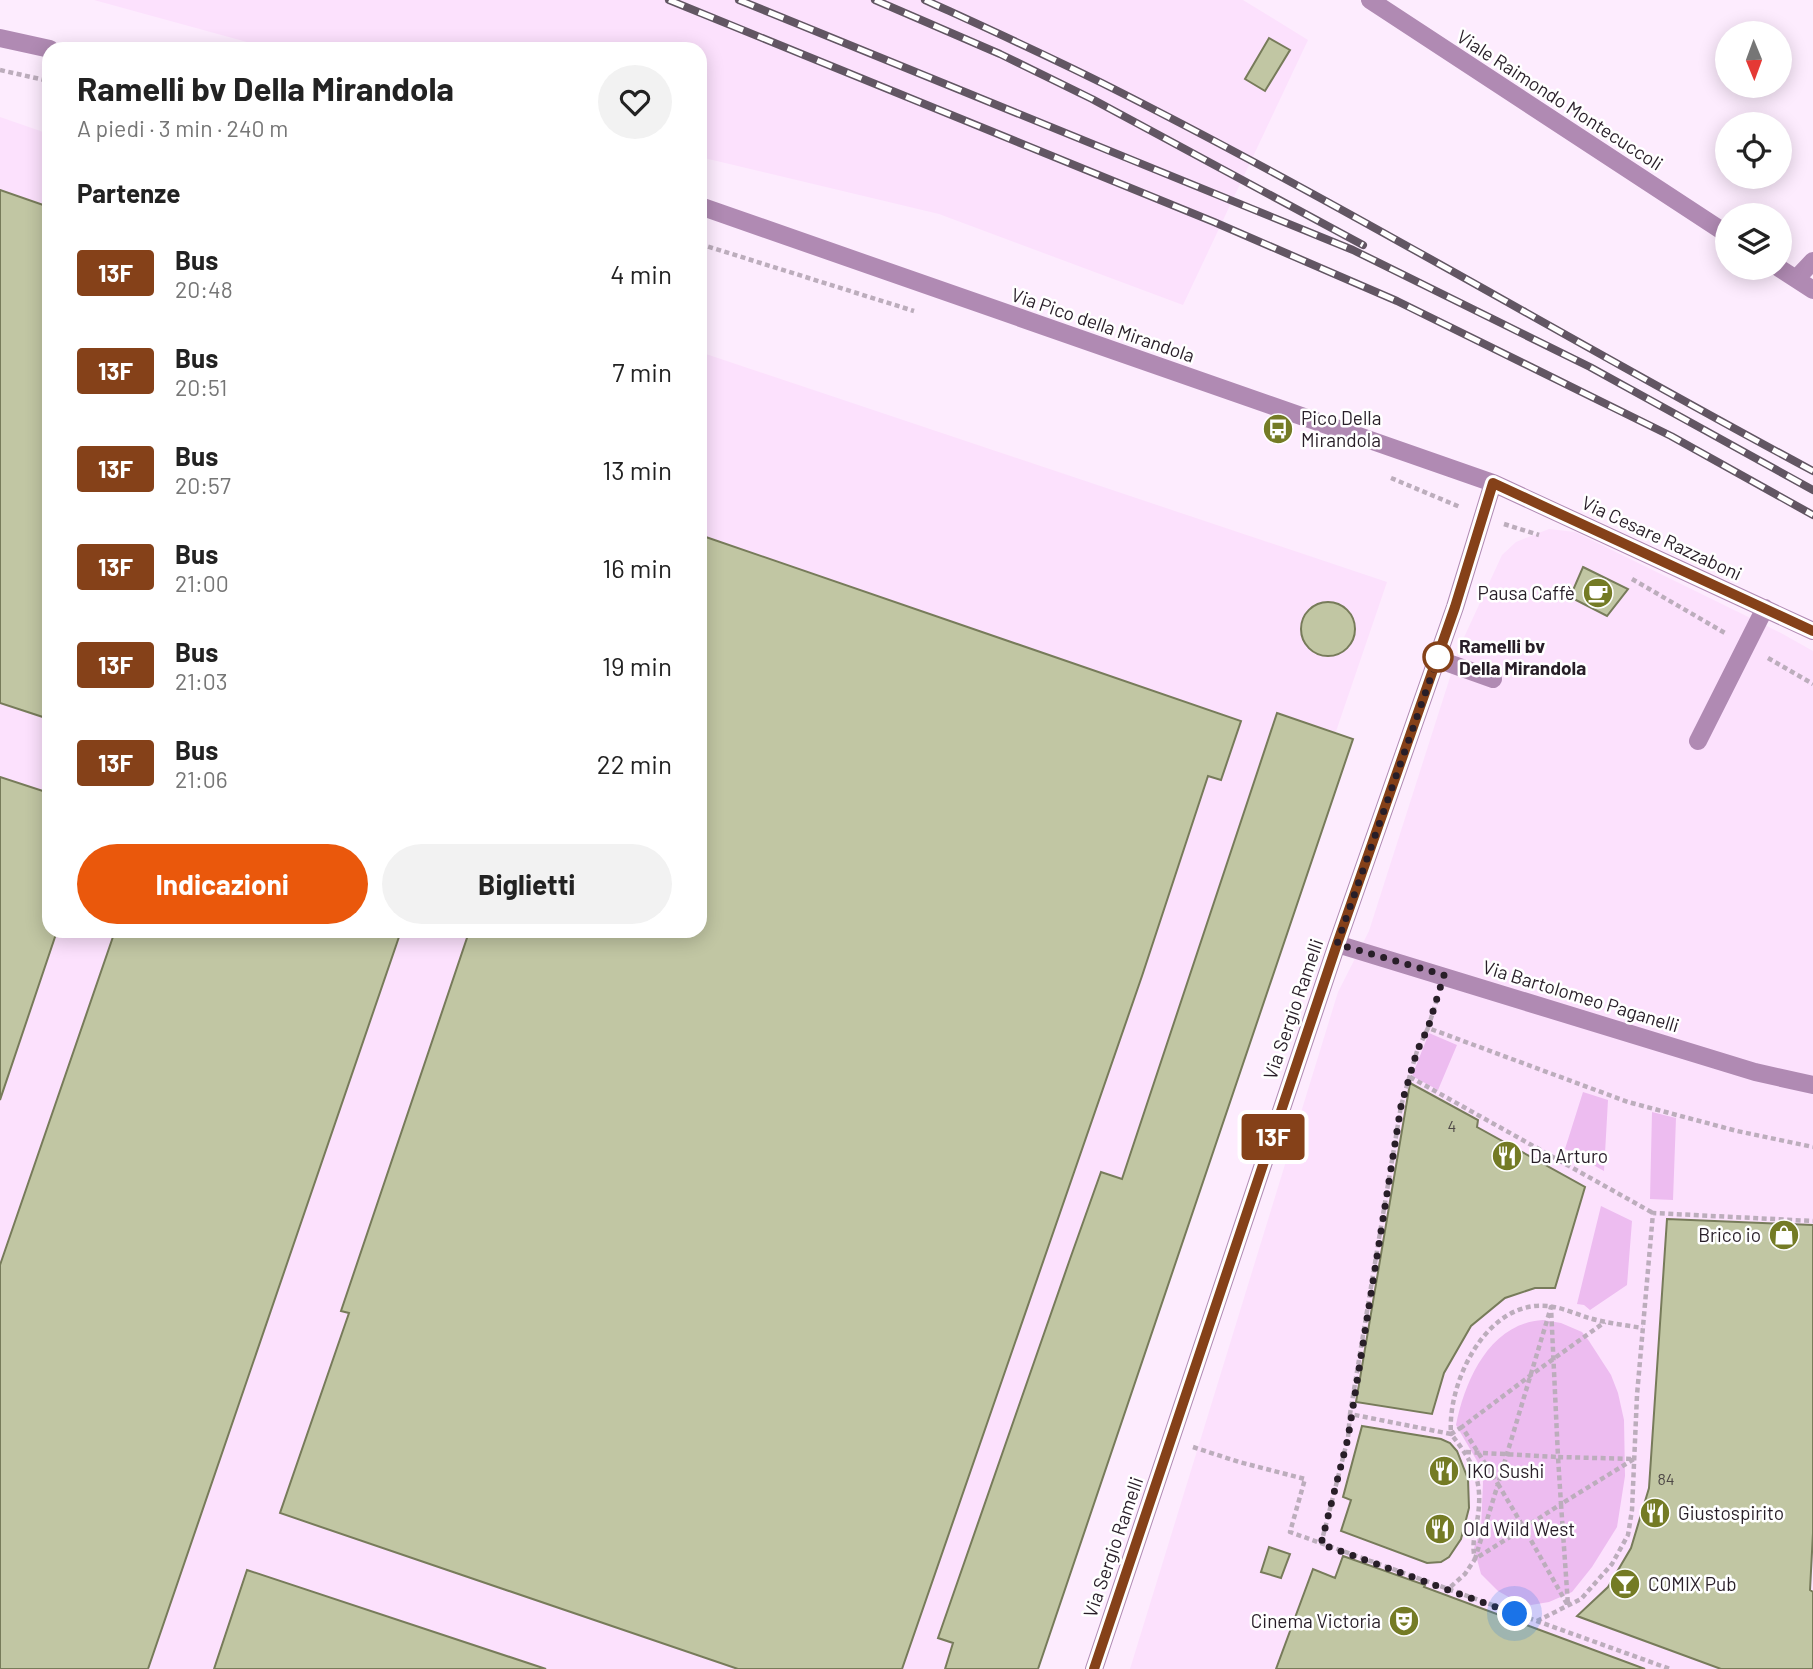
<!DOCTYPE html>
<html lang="it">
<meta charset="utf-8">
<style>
body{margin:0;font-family:Barlow,sans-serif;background:#f2f2f2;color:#222;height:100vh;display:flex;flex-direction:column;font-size:26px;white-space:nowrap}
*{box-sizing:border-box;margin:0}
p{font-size:23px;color:#767676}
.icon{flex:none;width:38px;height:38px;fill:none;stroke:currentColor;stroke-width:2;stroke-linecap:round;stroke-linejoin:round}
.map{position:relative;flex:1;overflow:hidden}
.side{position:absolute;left:42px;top:42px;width:665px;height:896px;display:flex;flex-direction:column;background:#fff;border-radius:21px;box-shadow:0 4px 18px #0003}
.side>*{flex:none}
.badge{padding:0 14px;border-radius:5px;font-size:24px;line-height:46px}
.needle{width:46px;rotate:179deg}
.buttons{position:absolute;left:1715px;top:21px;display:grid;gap:14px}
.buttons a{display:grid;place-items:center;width:77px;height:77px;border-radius:50%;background:#fff;box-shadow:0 4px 18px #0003;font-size:35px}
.you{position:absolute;width:35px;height:35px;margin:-18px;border:5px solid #fff;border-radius:50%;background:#1a73e8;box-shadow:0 0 0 10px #1a73e833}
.map>.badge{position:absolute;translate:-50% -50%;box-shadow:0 0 0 4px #fff}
h2{padding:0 35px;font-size:26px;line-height:63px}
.round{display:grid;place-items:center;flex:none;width:74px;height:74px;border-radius:37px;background:#f2f2f2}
.overview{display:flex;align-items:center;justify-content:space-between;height:119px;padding:0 35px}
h1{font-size:33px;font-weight:700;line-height:52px}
.primary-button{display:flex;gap:14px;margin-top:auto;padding:14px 35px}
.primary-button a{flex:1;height:80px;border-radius:42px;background:#ea580c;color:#fff;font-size:28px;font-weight:700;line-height:80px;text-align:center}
.primary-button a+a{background:#f2f2f2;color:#222}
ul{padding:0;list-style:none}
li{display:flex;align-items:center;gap:21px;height:98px;padding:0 35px}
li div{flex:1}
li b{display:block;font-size:26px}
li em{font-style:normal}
li .badge{min-width:77px;font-weight:700;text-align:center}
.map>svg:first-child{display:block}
.built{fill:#fce1fd}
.green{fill:#edbcf0}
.building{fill:#c1c6a3;stroke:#777b5a;stroke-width:2}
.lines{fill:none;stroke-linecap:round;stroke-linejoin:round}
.path{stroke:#bcadbc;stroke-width:4.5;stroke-dasharray:5 3.5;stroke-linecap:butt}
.minor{stroke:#b08ab3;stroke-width:18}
.rail-casing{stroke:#625663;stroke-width:8}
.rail{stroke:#fff;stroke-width:5;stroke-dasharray:16;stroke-linecap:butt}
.line-casing{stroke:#fff;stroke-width:16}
.line{stroke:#854119;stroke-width:10}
.walk{stroke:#281e28;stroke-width:7;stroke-dasharray:0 12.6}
.stop-dot{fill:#fff;stroke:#854119;stroke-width:3.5}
.labels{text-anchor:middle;stroke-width:5;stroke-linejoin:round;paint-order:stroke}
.number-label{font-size:16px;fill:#4e4847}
.street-label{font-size:19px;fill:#281e28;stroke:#fff}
.poi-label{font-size:19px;fill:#281e28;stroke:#fff;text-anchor:start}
.stop-label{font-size:19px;font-weight:bold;fill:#281e28;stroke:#fff;text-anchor:start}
</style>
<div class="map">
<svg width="1813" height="1669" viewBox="0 0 1813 1669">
<rect width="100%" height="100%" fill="#fdecfe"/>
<path class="built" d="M 94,0 L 1243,0 L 1308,40 L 1183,305 L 939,214 L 700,157 L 700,49 L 272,49 Z
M 0,117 L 49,134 L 49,931 L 700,931 L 700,352 L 1387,582 L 1016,1669 L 0,1669 Z
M 1549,529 L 1575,532 L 1781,633 L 1813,651 L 1813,1669 L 1130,1669 L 1338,992 L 1369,931 L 1460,646 L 1502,555 L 1516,542 Z"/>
<path class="green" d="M 1429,1033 L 1457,1045 L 1438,1090 L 1412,1076 Z
M 1583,1092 L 1608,1100 L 1604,1171 L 1565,1149 Z
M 1652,1112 L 1676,1118 L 1673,1200 L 1650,1199 Z
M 1601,1206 L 1632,1221 L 1627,1285 L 1590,1310 L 1584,1305 L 1577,1304 Z
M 1543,1320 L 1561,1323 L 1582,1332 L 1589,1341 L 1611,1375 L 1618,1393 L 1624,1420 L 1625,1476 L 1617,1527 L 1592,1567 L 1572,1592 L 1549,1602 L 1531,1605 L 1514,1600 L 1498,1591 L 1481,1574 L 1474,1548 L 1481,1529 L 1483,1482 L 1480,1466 L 1456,1425 C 1465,1380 1490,1323 1543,1320 Z"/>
<path class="building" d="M 1269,38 L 1290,50 L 1265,91 L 1245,79 Z
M 0,190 L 49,207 L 49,719 L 0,703 Z
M 700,535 L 1241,721 L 1221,780 L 1208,776 L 1142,976 L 902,1669 L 738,1669 L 280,1513 L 349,1313 L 341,1311 L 468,935 L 470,936 L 472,931 L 700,931 Z
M 1583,567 L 1628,589 L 1607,616 L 1570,597 Z
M1301 629a27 27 0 1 1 54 0a27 27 0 1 1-54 0Z
M 1277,713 L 1353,739 L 1038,1669 L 945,1669 L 953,1643 L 938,1638 L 1070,1259 L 1101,1172 L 1122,1179 Z
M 0,777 L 49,793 L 49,931 L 57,931 L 0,1100 Z
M 115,931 L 401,931 L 148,1669 L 0,1669 L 0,1265 Z
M 1410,1083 L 1478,1120 L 1477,1127 L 1585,1187 L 1555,1288 L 1535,1288 L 1505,1298 L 1471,1326 L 1444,1373 L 1432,1414 L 1356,1402 Z
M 1667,1219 L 1813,1225 L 1813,1533 L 1810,1590 L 1813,1592 L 1813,1669 L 1721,1669 L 1577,1616 L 1608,1587 L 1631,1548 L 1649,1488 Z
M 1362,1426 L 1441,1439 L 1450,1443 L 1457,1451 L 1468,1479 L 1469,1508 L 1461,1539 L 1449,1557 L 1441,1562 L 1427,1563 L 1341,1531 L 1351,1500 L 1343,1497 Z
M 1269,1547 L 1290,1554 L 1281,1578 L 1261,1572 Z
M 1343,1556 L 1425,1585 L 1424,1587 L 1645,1669 L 1276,1669 L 1313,1569 L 1335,1578 Z
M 247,1570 L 546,1669 L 214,1669 Z"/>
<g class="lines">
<path class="path" d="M 0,70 L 49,81
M 700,244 L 914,311
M 1391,478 L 1460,507
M 1504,524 L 1539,535
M 1632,579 L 1725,633
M 1768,658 L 1813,684
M 1437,999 L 1428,1028 L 1628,1102 L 1737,1131 L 1813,1147
M 1428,1028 L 1417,1051 L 1401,1106 L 1350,1414 L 1451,1434 C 1472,1461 1483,1479 1478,1515 C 1476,1531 1471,1544 1475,1559 L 1465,1574 L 1447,1590
M 1410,1077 L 1653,1213
M 1462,1427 L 1451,1434 C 1447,1382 1487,1300 1547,1306 C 1561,1307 1576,1314 1589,1318 C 1606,1323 1625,1325 1642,1328
M 1193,1447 L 1239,1462 L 1305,1479 L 1290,1532 L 1670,1669
M 1466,1452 L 1558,1457 L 1561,1504 L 1524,1528 L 1498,1484 L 1551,1307 L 1558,1457 L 1634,1459 L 1561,1504 L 1568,1605
M 1321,1544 L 1348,1438 L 1350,1414
M 1567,1604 L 1524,1528 L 1475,1559 L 1498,1484 L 1462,1427 L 1531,1375 L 1605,1322
M 1537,1621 L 1581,1599 L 1612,1564 L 1628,1535 L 1632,1510 L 1637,1395 L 1653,1213 L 1813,1221"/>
<path class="minor" d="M 1370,0 L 1727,234
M 0,38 L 50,49
M 700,206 L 1493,483 L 1813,631
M 1779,268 L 1813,290
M 1796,279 L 1813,261
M 1437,659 L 1493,679
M 1698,741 L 1765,608
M 1337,944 L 1755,1072 L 1813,1085
M 1094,1669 L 1337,944 L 1455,607 L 1493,483"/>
<g class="rail-casing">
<path id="rail" d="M 669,0 L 1214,222 L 1397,301 L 1671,436 L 1813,515
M 739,0 L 1353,250 L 1590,367 L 1813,490
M 875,0 L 1000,54 L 1092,99 L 1363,245
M 925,0 C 984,27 1044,54 1102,83 C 1343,204 1575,344 1813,471"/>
</g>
<use href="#rail" class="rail"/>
</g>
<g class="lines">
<g class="line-casing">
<path id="line" d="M 1094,1669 L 1337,944 L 1455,607 L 1493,483 L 1813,631"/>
</g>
<use href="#line" class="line"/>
<path class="walk" d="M 1438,657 L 1337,944 L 1444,975 L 1428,1028 L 1417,1051 L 1401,1106 L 1348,1438 L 1321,1544 L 1515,1614"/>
</g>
<defs>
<g id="bus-disc" transform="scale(1.575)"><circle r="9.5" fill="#747b25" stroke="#fff"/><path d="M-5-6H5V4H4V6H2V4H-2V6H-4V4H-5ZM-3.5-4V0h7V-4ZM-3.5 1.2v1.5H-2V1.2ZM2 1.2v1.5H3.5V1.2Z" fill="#fff"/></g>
<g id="cafe-disc" transform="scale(1.575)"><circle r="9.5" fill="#747b25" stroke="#fff"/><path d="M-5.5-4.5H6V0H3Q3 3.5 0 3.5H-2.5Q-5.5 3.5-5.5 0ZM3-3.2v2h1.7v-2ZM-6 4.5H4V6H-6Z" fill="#fff"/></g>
<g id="restaurant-disc" transform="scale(1.575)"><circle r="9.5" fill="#747b25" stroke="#fff"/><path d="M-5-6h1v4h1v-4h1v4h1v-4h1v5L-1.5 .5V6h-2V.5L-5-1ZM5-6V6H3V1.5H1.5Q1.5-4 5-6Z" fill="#fff"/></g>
<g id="shop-disc" transform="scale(1.575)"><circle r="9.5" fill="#747b25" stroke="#fff"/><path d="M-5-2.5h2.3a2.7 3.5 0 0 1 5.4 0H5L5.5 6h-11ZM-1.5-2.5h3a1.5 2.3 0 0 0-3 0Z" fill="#fff"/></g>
<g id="bar-disc" transform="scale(1.575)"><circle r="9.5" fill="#747b25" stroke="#fff"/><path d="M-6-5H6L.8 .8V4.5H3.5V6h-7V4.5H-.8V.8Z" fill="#fff"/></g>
<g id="theatre-disc" transform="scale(1.575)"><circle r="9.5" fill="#747b25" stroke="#fff"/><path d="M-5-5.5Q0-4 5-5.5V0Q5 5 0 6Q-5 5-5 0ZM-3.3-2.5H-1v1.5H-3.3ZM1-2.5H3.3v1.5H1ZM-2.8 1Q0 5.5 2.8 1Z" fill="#fff"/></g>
</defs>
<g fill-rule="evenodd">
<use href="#bus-disc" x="1278" y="429"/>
<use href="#cafe-disc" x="1598" y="593"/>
<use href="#restaurant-disc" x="1507" y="1156"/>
<use href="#shop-disc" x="1784" y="1235"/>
<use href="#restaurant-disc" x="1444" y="1471"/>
<use href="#restaurant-disc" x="1655" y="1513"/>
<use href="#restaurant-disc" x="1440" y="1529"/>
<use href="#bar-disc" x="1625" y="1584"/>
<use href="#theatre-disc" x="1404" y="1621"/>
</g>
<circle class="stop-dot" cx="1438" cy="657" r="14"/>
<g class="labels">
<g class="number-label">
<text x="1452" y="1132">4</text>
<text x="1666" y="1485">84</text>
</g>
<g class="street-label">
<text transform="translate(1560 100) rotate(33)" y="7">Viale Raimondo Montecuccoli</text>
<text transform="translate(1103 325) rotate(19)" y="7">Via Pico della Mirandola</text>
<text transform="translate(1662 538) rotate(25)" y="7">Via Cesare Razzaboni</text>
<text transform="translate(1581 996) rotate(17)" y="7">Via Bartolomeo Paganelli</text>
<text transform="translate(1293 1009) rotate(-71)" y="7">Via Sergio Ramelli</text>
<text transform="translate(1113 1547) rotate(-71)" y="7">Via Sergio Ramelli</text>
</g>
<g class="poi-label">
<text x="1301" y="425">Pico Della<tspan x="1301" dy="22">Mirandola</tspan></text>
<text x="1575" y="600" text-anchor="end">Pausa Caffè</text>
<text x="1530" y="1163">Da Arturo</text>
<text x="1761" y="1242" text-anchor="end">Brico io</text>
<text x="1467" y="1478">IKO Sushi</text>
<text x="1678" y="1520">Giustospirito</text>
<text x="1463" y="1536">Old Wild West</text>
<text x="1648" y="1591">COMIX Pub</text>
<text x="1381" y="1628" text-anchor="end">Cinema Victoria</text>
</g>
<g class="stop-label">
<text x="1459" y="653">Ramelli bv<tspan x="1459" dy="22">Della Mirandola</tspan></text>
</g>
</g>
</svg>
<div class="buttons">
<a><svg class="needle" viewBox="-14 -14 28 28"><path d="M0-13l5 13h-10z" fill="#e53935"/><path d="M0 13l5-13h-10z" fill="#767676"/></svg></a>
<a><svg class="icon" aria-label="locate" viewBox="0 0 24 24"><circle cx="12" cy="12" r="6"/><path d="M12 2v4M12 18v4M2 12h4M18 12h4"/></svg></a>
<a><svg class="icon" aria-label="layers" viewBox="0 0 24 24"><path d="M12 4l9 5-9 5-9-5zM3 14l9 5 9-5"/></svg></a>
</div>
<div class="you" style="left:1515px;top:1614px"></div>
<b class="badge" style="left:1273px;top:1137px;background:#854119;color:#fff">13F</b>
<section class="side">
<div class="overview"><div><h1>Ramelli bv Della Mirandola</h1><p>A piedi · 3 min · 240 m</p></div><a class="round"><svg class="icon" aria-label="heart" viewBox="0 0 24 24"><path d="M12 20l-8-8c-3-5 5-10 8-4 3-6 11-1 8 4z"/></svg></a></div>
<h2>Partenze</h2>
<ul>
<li><span class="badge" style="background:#854119;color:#fff">13F</span><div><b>Bus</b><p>20:48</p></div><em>4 min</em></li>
<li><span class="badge" style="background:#854119;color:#fff">13F</span><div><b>Bus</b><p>20:51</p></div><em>7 min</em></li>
<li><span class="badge" style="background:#854119;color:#fff">13F</span><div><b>Bus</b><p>20:57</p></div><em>13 min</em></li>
<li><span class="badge" style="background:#854119;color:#fff">13F</span><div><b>Bus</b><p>21:00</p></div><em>16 min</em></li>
<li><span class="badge" style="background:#854119;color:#fff">13F</span><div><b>Bus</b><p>21:03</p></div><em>19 min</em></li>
<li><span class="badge" style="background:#854119;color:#fff">13F</span><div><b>Bus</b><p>21:06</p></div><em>22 min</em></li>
</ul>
<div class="primary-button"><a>Indicazioni</a><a>Biglietti</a></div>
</section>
</div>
